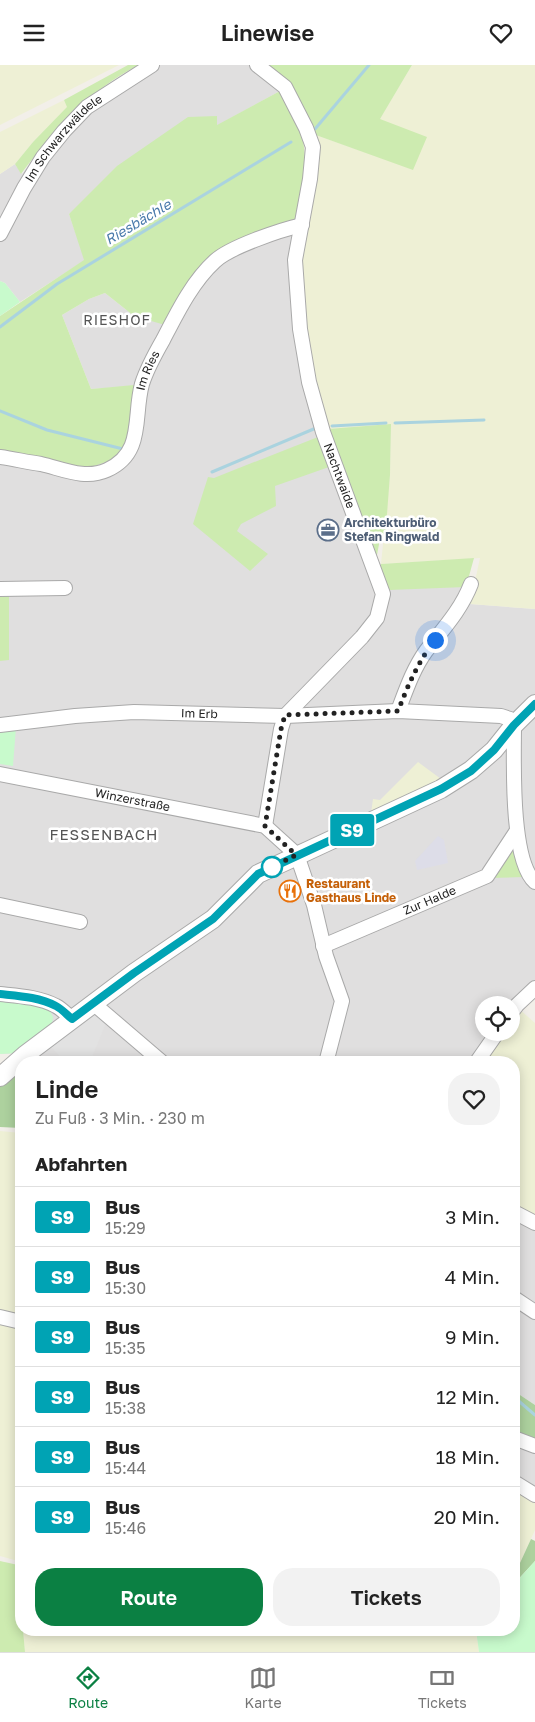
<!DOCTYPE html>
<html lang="de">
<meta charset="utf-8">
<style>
body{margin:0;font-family:"Golos Text",sans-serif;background:#f2f2f2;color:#222;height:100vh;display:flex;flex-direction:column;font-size:19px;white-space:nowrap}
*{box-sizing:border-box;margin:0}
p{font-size:16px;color:#767676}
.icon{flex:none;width:28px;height:28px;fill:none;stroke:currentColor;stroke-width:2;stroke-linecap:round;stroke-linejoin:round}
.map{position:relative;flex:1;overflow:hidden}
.panel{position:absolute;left:15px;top:991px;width:505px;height:580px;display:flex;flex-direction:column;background:#fff;border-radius:20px;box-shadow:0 2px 12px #0003}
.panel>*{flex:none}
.badge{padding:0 10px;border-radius:4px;font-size:18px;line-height:32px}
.fabs{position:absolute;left:475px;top:931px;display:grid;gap:10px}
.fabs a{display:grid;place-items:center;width:45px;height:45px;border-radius:50%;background:#fff;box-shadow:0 2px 12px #0003;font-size:25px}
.you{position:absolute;width:25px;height:25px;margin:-12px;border:4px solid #fff;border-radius:50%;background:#1a73e8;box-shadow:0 0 0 8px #1a73e833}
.map>.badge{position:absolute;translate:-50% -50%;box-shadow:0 0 0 2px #fff}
h2{padding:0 20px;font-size:19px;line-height:45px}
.round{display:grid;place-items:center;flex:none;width:52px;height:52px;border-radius:20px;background:#f2f2f2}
.headline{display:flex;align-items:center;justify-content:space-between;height:85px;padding:0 20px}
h1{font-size:24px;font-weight:600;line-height:38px}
.cta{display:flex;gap:10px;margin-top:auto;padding:10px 20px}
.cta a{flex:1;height:58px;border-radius:20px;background:#0b8043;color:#fff;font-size:20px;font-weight:600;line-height:58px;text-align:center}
.cta a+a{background:#f2f2f2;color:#222}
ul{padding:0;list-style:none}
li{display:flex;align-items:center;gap:15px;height:60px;padding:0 20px;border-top:1px solid #e0e0e0}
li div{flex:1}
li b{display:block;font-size:19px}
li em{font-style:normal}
li .badge{min-width:55px;font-weight:700;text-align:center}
header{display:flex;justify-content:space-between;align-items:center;height:65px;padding:0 20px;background:#fff;font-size:22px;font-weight:600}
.tab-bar{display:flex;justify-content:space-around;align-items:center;height:70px;border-top:1px solid #e0e0e0;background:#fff;font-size:14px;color:#767676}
.tab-bar a{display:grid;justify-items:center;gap:2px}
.tab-bar .active{color:#0b8043}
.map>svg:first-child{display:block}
.residential{fill:#e0dfdf}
.farmland{fill:#eef0d5}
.grass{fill:#cdebb0}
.forest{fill:#add19e}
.park{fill:#c8facc}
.parking{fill:#e2e2e2}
.plaza{fill:#dddde8}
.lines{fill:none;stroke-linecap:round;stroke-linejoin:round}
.stream{stroke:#aad3df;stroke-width:3}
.minor-casing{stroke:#a9a9a9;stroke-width:16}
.tertiary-casing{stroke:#a9a9a9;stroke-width:20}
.minor{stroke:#fff;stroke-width:14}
.tertiary{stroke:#fff;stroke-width:18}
.line-casing{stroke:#fff;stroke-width:11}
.line{stroke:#00a3b4;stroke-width:8}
.walk{stroke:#222;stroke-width:5;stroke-dasharray:0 9}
.stop-dot{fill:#fff;stroke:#00a3b4;stroke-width:2.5}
.labels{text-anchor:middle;stroke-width:5;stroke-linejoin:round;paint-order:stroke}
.street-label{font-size:12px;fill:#222;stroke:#fff}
.service-label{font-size:12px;font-weight:bold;fill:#4e5e75;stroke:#fff;text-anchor:start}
.food-label{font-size:12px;font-weight:bold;fill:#c56008;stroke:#fff;text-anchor:start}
.water-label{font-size:14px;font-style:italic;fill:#4a7aab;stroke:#fff}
.neighbourhood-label{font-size:14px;letter-spacing:1px;fill:#555;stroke:#fff}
.quarter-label{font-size:15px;letter-spacing:1px;fill:#555;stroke:#fff}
</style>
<header><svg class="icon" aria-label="menu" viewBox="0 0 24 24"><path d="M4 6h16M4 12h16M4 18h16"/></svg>Linewise<svg class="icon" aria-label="heart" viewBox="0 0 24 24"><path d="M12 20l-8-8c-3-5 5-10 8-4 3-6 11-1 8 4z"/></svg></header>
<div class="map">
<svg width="535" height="1587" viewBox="0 0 535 1587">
<rect width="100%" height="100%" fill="#f2efe9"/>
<path class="residential" d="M 139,0 L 264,0 L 280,26 L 216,61 L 217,51 L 69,149 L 85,195 L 20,237 L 5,218 L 0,216 L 0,109 L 15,99 L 22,109 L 43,80 L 70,50 L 94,28 L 126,7 Z
M 297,157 L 328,364 L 389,524 L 474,521 L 470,539 L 535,544 L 535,927 L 511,940 L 484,940 L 484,968 L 500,968 L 479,997 L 31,998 L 20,988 L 0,989 L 0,387 L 134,321 L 91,324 L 62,250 L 89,234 L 105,228 L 134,251 L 197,212 Z
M 514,1144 L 535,1155 L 535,1340 L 514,1326 Z
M 514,1368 L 535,1375 L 535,1435 L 514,1422 Z"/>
<path class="farmland" d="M 0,0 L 119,0 L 0,60 Z
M 412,0 L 535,0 L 535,544 L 470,539 L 480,493 L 381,499 L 390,410 L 391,360 L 328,364 L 315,317 L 305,266 L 301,198 L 313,69 L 413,104 L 379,55 Z
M 64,35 L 68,42 L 33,77 L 15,99 L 0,109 L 0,67 Z
M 418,697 L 441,714 L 433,720 L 371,748 L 373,734 L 380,735 Z
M 518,943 L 535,958 L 535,1155 L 514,1144 L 514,998 L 479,998 L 500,968 L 511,968 L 511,952 Z
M 0,1066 L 21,1068 L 21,1256 L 0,1250 Z
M 0,1257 L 21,1262 L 21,1536 L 18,1496 L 0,1491 Z
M 514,1422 L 535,1435 L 535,1465 L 514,1511 Z
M 23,1565 L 476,1565 L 479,1587 L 25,1587 Z"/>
<path class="grass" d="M 128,0 L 139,0 C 89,25 54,65 21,109 L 15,99 L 33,77 L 67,42 L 64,35 Z
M 267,0 L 412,0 L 380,54 L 427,72 L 413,105 L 313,69 L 307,50 L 293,24 Z
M 280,26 C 289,41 297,55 302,72 C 309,96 301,132 297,157 L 229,184 L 165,260 L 134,251 L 105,228 L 89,234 L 62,250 L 91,324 L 134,320 L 126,382 L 112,395 L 88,403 L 62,401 L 0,387 L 0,251 L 84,195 L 69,149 L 117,101 L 188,52 L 217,51 L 217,60 Z
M 391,359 L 390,410 L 385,475 L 380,474 L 377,490 L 374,490 L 328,364 Z
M 318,372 L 329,402 L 275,421 L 276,441 L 241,459 L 237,466 L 268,489 L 250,506 L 193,459 L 208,412 L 214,413 L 234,405 Z
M 474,493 L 466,522 L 389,525 L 379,504 L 381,499 Z
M 0,530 L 9,530 L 9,595 L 0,596 Z
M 514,781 L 525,812 L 489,813 Z
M 0,1496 L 18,1500 L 21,1536 L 21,1565 L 23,1565 L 25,1587 L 0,1587 Z"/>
<path class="forest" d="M 21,1002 L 21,1063 L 0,1062 L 0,1021 Z
M 514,1326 L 535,1340 L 535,1375 L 514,1368 Z
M 531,1474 L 535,1476 L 535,1496 L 514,1519 L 514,1511 Z"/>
<path class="park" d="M 0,216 L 5,218 L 20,237 L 0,251 Z
M 16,662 L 13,701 L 0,699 L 0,663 Z
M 0,935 L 37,940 L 50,946 L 53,952 L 52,959 L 20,988 L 0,989 Z
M 535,1496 L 535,1587 L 479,1587 L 476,1565 L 514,1565 L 514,1519 Z"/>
<path class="parking" d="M 94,948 L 106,958 L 90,997 L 65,997 L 51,982 Z"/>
<path class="plaza" d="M 438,771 L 444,775 L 448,798 L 417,805 L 415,796 Z"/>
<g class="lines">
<path class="stream" d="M 315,64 L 369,0
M 0,262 L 57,219 L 291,77
M 0,346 L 47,365 L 123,384
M 395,358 L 484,355
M 332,361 L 386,358
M 212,407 L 316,363
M 514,1332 L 535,1350"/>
<g class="minor-casing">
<g id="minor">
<path id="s1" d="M 257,0 L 285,22 L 306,63 L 313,82 L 310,114 L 295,195 L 300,264 L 309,317 L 323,367 L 383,529 L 377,553 L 362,572 L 285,651 L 281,664 L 265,761"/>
<path id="s2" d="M 0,169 L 24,123 L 43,92 L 64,66 L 87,42 L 152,0"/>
<path id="s3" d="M 0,392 C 14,394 27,397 41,399 C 63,404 85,415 107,405 C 145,388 133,351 142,319 C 147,303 155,289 163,275 C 177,248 192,217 215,196 C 230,182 280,165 302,160"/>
<path d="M 0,524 L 65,523"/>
<path d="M 398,646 C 406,625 413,604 426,586 C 443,564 461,545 471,519"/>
<path id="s4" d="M 0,660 L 75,651 L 134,647 L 285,651 L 398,646 L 501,651 L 510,654 L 514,660 C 514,694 510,795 535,817"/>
<path id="s5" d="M 0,709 L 265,761 L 297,790 L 314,840 L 326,891 L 342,936 L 326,998"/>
<path d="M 0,840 L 80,857"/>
<path id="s6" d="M 323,881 L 487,811 L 516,767"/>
<path d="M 0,929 C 19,931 39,932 56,941 C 62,944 67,950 72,954"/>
<path d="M 94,939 L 163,998"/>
<path d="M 511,948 L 517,940 L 535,923"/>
<path d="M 476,998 L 497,968"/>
<path d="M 514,1147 L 535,1158"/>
<path d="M 514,1233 L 535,1247"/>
<path d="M 0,1252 L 21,1257"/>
<path d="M 514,1373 L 535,1381"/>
<path d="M 514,1417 L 535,1430"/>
</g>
</g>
<g class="tertiary-casing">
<path id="tertiary" d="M 0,1012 L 25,990 L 134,908 L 213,854 L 258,809 L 441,724 L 471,705 L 494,685 L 514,660 L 535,639"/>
</g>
<use href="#minor" class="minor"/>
<use href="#tertiary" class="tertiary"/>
</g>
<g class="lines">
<g class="line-casing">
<path id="line" d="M 0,929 C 19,931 39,932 56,941 C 62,944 67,950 72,954 L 134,908 L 213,854 L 258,809 L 441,724 L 471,706 L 494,685 L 514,660 L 535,639"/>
</g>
<use href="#line" class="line"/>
<path class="walk" d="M 272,802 L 271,803 L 296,790 L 265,761 L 281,664 L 285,650 L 398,646 C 408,620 418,597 435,575"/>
</g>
<defs>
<g id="office-ring" transform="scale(1.125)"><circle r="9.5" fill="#fff" stroke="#5c6f8a" stroke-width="1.5"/><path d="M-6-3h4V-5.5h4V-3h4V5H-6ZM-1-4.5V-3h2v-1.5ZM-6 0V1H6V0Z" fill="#5c6f8a"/></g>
<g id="restaurant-ring" transform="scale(1.125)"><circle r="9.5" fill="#fff" stroke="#e8710a" stroke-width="1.5"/><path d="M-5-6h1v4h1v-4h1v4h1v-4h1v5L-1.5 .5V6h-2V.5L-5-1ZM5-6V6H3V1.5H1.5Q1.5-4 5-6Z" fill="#e8710a"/></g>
</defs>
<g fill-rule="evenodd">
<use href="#office-ring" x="328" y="465"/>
<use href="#restaurant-ring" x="290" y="826"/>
</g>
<circle class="stop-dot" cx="272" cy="802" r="10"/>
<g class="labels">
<g class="street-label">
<text dy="4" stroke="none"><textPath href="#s2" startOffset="116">Im Schwarzwäldele</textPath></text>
<text dy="4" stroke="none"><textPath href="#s3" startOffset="222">Im Ries</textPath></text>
<text dy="4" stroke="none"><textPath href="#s1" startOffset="438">Nachtwaide</textPath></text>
<text dy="4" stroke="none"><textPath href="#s4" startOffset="200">Im Erb</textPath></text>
<text dy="4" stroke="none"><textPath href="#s5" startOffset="135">Winzerstraße</textPath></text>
<text dy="4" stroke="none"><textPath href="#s6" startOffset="116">Zur Halde</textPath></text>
</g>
<g class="service-label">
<text x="344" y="462">Architekturbüro<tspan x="344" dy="14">Stefan Ringwald</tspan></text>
</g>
<g class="food-label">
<text x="306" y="823">Restaurant<tspan x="306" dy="14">Gasthaus Linde</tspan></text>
</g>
<g class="water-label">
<text transform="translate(138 157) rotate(-31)" y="5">Riesbächle</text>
</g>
<g class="neighbourhood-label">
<text x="117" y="260">RIESHOF</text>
</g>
<g class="quarter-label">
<text x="104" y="775">FESSENBACH</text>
</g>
</g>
</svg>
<div class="fabs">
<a><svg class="icon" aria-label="locate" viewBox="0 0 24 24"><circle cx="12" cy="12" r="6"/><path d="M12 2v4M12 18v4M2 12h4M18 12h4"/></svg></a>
</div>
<div class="you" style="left:435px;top:575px"></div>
<b class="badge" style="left:352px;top:765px;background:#00a3b4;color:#fff">S9</b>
<section class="panel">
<div class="headline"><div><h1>Linde</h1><p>Zu Fuß · 3 Min. · 230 m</p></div><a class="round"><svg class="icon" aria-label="heart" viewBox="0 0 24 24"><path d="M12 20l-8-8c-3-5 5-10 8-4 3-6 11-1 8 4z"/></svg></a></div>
<h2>Abfahrten</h2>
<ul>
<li><span class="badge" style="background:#00a3b4;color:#fff">S9</span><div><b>Bus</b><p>15:29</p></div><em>3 Min.</em></li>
<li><span class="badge" style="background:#00a3b4;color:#fff">S9</span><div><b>Bus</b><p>15:30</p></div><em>4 Min.</em></li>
<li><span class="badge" style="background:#00a3b4;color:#fff">S9</span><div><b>Bus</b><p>15:35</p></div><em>9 Min.</em></li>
<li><span class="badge" style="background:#00a3b4;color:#fff">S9</span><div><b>Bus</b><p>15:38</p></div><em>12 Min.</em></li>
<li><span class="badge" style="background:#00a3b4;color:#fff">S9</span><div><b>Bus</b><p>15:44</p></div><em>18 Min.</em></li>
<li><span class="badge" style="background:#00a3b4;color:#fff">S9</span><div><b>Bus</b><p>15:46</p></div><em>20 Min.</em></li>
</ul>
<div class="cta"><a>Route</a><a>Tickets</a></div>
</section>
</div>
<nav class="tab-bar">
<a class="active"><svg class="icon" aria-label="directions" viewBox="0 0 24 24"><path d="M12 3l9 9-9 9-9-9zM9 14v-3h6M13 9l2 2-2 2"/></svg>Route</a>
<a><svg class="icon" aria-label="map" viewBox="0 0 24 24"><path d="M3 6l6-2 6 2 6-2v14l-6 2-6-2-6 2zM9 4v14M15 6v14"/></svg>Karte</a>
<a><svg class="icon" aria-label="tickets" viewBox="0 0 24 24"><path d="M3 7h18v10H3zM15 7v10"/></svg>Tickets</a>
</nav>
